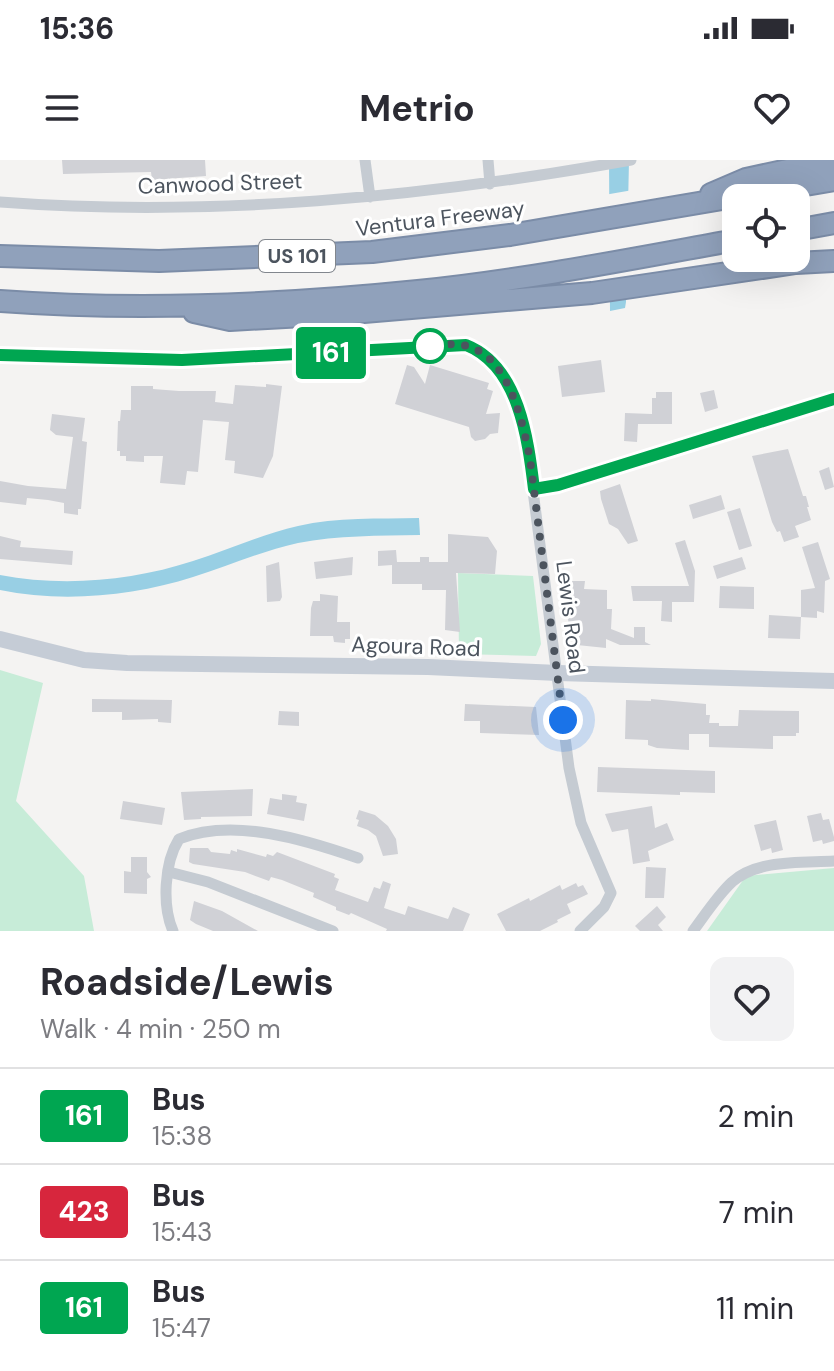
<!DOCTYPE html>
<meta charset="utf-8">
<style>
body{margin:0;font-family:"DM Sans",sans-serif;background:#f2f2f3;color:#2b2b33;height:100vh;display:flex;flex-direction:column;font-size:30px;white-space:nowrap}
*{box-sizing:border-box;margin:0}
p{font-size:26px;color:#7c7c81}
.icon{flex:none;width:44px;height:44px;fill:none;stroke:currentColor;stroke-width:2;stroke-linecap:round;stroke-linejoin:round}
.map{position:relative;height:771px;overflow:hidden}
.side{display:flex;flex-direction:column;background:#fff;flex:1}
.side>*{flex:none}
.badge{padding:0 16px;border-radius:6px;font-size:28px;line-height:52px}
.controls{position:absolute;left:722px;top:24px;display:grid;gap:16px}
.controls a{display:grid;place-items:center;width:88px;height:88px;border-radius:16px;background:#fff;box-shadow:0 8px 32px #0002;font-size:40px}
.you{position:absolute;width:40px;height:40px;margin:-20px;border:6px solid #fff;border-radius:50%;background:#1a73e8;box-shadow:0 0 0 12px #1a73e833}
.map>.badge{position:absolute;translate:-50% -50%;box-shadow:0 0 0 4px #fff}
.round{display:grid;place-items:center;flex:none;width:84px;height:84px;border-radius:16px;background:#f2f2f3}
.summary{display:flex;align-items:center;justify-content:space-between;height:136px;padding:0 40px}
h1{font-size:38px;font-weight:700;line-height:60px}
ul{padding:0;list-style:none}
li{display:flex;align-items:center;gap:24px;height:96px;padding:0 40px;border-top:2px solid #e1e1e2}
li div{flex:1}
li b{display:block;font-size:30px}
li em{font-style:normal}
li .badge{min-width:88px;font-weight:700;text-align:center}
.status{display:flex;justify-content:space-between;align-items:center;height:56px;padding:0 40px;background:#fff;direction:ltr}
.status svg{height:22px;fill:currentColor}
header{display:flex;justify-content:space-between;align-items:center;height:104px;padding:0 40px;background:#fff;font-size:36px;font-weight:700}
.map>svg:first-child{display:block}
.green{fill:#c7ecd8}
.water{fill:#98cfe4}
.pier{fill:#f4f3f2}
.building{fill:#d0d1d6}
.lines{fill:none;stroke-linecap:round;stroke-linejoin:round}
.highway-casing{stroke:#7b8ca7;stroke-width:24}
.street{stroke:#c5cbd2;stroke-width:11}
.secondary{stroke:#c5ccd6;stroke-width:16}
.highway{stroke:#90a1bb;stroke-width:20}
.line-casing{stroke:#fff;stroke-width:18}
.line{stroke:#00a651;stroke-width:12}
.walk{stroke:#4c545e;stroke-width:8;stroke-dasharray:0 14.4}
.stop-dot{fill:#fff;stroke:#00a651;stroke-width:4}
.labels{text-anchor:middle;stroke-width:6;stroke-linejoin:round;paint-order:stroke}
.shield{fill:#fff;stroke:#82878e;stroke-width:2}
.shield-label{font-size:20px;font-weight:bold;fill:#4c545e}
.street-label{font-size:22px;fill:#4c545e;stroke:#fff}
</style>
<div class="status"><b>15:36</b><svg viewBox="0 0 49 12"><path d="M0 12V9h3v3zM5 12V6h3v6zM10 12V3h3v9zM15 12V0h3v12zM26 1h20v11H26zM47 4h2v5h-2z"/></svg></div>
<header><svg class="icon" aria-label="menu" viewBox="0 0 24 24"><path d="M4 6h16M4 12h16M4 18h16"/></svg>Metrio<svg class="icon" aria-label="heart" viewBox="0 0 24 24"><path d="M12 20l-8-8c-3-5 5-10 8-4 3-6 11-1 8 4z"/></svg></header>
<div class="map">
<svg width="834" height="771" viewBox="0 0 834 771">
<rect width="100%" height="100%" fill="#f4f3f2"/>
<path class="green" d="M 458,413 L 533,416 L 541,484 L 536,496 L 459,494 Z
M 0,510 L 43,523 L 16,641 L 84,716 L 94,771 L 0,771 Z
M 834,708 L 834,771 L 707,771 L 746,716 Z"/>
<path class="water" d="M 609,0 L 629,0 L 626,142 L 625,148 L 610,151 Z
M 419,358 L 420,375 C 379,376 338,375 298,383 C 262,391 228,406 193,417 C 133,436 63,443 0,430 L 0,415 C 63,427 132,421 193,401 C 228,390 262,374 298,366 C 337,357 379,359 419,358 Z"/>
<path class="pier" d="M 633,30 L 631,136 L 604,139 L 604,35 Z"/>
<path class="building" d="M 62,0 L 205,0 L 206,16 L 152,20 L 151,12 L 63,14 Z
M 601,200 L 605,232 L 562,237 L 558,206 Z
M 407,205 L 414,207 L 425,224 L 430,205 L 489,223 L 487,229 L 493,231 L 486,254 L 500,253 L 498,273 L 490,274 L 485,279 L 475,281 L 471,277 L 469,267 L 395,244 Z
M 266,224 L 282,226 L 273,296 L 263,318 L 234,313 L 235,301 L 225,300 L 229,262 L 203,260 L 198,312 L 187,311 L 185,325 L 160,323 L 163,296 L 144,296 L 144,302 L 126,301 L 126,296 L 120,296 L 120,291 L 117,291 L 118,261 L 120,261 L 121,250 L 131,250 L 131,226 L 153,226 L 153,229 L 179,231 L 216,231 L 215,242 L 233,244 L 235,225 L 266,227 Z
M 714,230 L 718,248 L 705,252 L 700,233 Z
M 656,232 L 672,232 L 672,264 L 638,264 L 637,282 L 624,281 L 625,253 L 652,254 L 652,238 L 656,238 Z
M 52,254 L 85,258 L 82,281 L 87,282 L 81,349 L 78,349 L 78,355 L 64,353 L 64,343 L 48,340 L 27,338 L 26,345 L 0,342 L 0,321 L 28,326 L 66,329 L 73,277 L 56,275 L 50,270 Z
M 788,289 L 803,336 L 806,336 L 809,347 L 807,347 L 811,360 L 795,366 L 799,377 L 784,382 L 780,371 L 777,372 L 772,362 L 752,296 Z
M 829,307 L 834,327 L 825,330 L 819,311 Z
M 620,324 L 638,381 L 628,384 L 618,369 L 609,364 L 601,339 L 600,331 Z
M 721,335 L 725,349 L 693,359 L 689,345 Z
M 740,348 L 752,386 L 739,390 L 727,352 Z
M 448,374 L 488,377 L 497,391 L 495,414 L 456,413 L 460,472 L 445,470 L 446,430 L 422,430 L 422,424 L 392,424 L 392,405 L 378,406 L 378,391 L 396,390 L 397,402 L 420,402 L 420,397 L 429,397 L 429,402 L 448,402 Z
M 0,376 L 21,381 L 20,387 L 73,391 L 72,405 L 0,399 Z
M 685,380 L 695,411 L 694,442 L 672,442 L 672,462 L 661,461 L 662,441 L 633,441 L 631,426 L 689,426 L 675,383 Z
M 818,382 L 830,419 L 825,421 L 824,453 L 817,451 L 817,458 L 801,457 L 801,430 L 815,428 L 802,387 Z
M 353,397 L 352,415 L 316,419 L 314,402 Z
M 742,397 L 746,409 L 717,419 L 713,406 Z
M 279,402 L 282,437 L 280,441 L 267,442 L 266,406 Z
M 570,421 L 585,421 L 584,429 L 607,430 L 607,449 L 612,449 L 611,469 L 634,478 L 634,467 L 645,467 L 645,482 L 651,485 L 620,485 L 606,479 L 606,488 L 577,485 L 570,474 L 564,428 L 570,429 Z
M 720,426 L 754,427 L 754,449 L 719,448 Z
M 320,434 L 338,436 L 337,462 L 350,462 L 350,479 L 345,479 L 345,483 L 334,482 L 333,476 L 310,476 L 311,448 L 313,441 L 320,441 Z
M 769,455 L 801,457 L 800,479 L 768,478 Z
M 92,539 L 172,540 L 171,563 L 158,562 L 158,559 L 122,560 L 122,552 L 92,552 Z
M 651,539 L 706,544 L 706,555 L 710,555 L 709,563 L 719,563 L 719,566 L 738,566 L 739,550 L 799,551 L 799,573 L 796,573 L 796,576 L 773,576 L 773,589 L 709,587 L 709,574 L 689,574 L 689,590 L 657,588 L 648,585 L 648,580 L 625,579 L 626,540 L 651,541 Z
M 465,544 L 536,547 L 539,575 L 480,573 L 480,561 L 464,561 Z
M 279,551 L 299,552 L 299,566 L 278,565 Z
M 598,607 L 715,611 L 715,633 L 680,632 L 680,635 L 597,632 Z
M 253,629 L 252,656 L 201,657 L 201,659 L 184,660 L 181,632 Z
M 282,634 L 297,636 L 296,642 L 307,644 L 304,661 L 267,654 L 270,638 L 282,640 Z
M 123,641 L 165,648 L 162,665 L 120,659 Z
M 652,646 L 655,668 L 667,663 L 674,680 L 648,691 L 650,701 L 633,704 L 628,669 L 612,672 L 605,654 Z
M 359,650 L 375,655 L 388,666 L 396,679 L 398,694 L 383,696 L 376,676 L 368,670 L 357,666 L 359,660 L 356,659 Z
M 821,653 L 823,660 L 829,659 L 834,677 L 834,681 L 823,684 L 822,680 L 813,682 L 807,656 Z
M 776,660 L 783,690 L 772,693 L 771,688 L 761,691 L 754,665 Z
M 190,688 L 208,688 L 211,692 L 230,694 L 231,690 L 237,692 L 237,689 L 266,697 L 267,694 L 273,696 L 277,692 L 335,714 L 334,717 L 339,719 L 335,730 L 368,742 L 374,727 L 380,729 L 383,721 L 391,724 L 384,748 L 405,755 L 408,746 L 448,759 L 453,747 L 470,754 L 463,771 L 386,771 L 387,769 L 351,753 L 349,755 L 336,750 L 336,747 L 313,737 L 314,733 L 282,720 L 271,717 L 269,721 L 245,712 L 193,704 L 189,702 Z
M 131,697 L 147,697 L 147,712 L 151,717 L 147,719 L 147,734 L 124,733 L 124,711 L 131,712 Z
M 646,707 L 666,708 L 664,738 L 645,738 Z
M 576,723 L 578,727 L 583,725 L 588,734 L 567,744 L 571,753 L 557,760 L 558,762 L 540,771 L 506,771 L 497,754 L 529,738 L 530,741 L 560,725 L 562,730 Z
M 194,741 L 222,751 L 258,771 L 213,771 L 196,764 L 190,760 Z
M 657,746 L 666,757 L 658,765 L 663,771 L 640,771 L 635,766 Z"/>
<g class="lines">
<g class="highway-casing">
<path id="highway" d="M 711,34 L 746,19 L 834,0
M 796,70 L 834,63
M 0,96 L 159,101 L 372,92 L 510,75 L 834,20
M 0,141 C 137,151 281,145 418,131 C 525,120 631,99 736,80
M 194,152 L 230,160 L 340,154 L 592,133 L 796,103 L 834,101"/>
</g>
<path class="street" d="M 365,0 L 370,37
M 488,0 L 490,24
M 0,42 C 211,58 424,37 631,0
M 0,195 L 182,200 L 451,184 C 499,187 516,236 526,277 L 569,608 L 581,663 L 611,733 L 604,747 L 580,771
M 534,329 L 558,325 L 834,239
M 169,712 L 208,722 L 333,771
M 173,771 C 162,746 164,703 179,679 C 233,657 306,680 358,698
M 693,771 C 705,755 717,736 732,722 C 758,699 802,703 834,701"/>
<path class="secondary" d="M 0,479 L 84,500 L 127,503 L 428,507 L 558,513 L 834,521"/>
<use href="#highway" class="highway"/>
</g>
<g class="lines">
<g class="line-casing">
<path id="line" d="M 0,195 L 182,200 L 466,185 C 519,206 528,279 534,329 L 558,325 L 834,239"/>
</g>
<use href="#line" class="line"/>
<path class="walk" d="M 430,186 L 426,186 C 440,185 456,182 470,187 C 509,199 523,263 530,299 L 563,560"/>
</g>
<circle class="stop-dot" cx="430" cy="186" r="16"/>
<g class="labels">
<rect class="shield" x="259" y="80" width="76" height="32" rx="6"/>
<g class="shield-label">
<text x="297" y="103">US 101</text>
</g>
<g class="street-label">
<text transform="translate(220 23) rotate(-2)" y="8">Canwood Street</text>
<text transform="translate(440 58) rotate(-7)" y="8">Ventura Freeway</text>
<text transform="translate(571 457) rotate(83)" y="8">Lewis Road</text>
<text transform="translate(416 486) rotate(2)" y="8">Agoura Road</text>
</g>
</g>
</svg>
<div class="controls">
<a><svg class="icon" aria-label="locate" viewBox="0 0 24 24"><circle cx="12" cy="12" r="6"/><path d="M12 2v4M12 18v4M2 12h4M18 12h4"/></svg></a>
</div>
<div class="you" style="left:563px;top:560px"></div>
<b class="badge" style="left:331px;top:193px;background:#00a651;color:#fff">161</b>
</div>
<section class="side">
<div class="summary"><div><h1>Roadside/Lewis</h1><p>Walk · 4 min · 250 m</p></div><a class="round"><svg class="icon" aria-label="heart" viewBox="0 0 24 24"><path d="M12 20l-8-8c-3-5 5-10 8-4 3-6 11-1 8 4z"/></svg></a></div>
<ul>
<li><span class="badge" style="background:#00a651;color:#fff">161</span><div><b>Bus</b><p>15:38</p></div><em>2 min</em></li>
<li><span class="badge" style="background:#d7263d;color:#fff">423</span><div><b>Bus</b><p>15:43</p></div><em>7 min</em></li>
<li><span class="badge" style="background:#00a651;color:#fff">161</span><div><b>Bus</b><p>15:47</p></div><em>11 min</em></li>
</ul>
</section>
